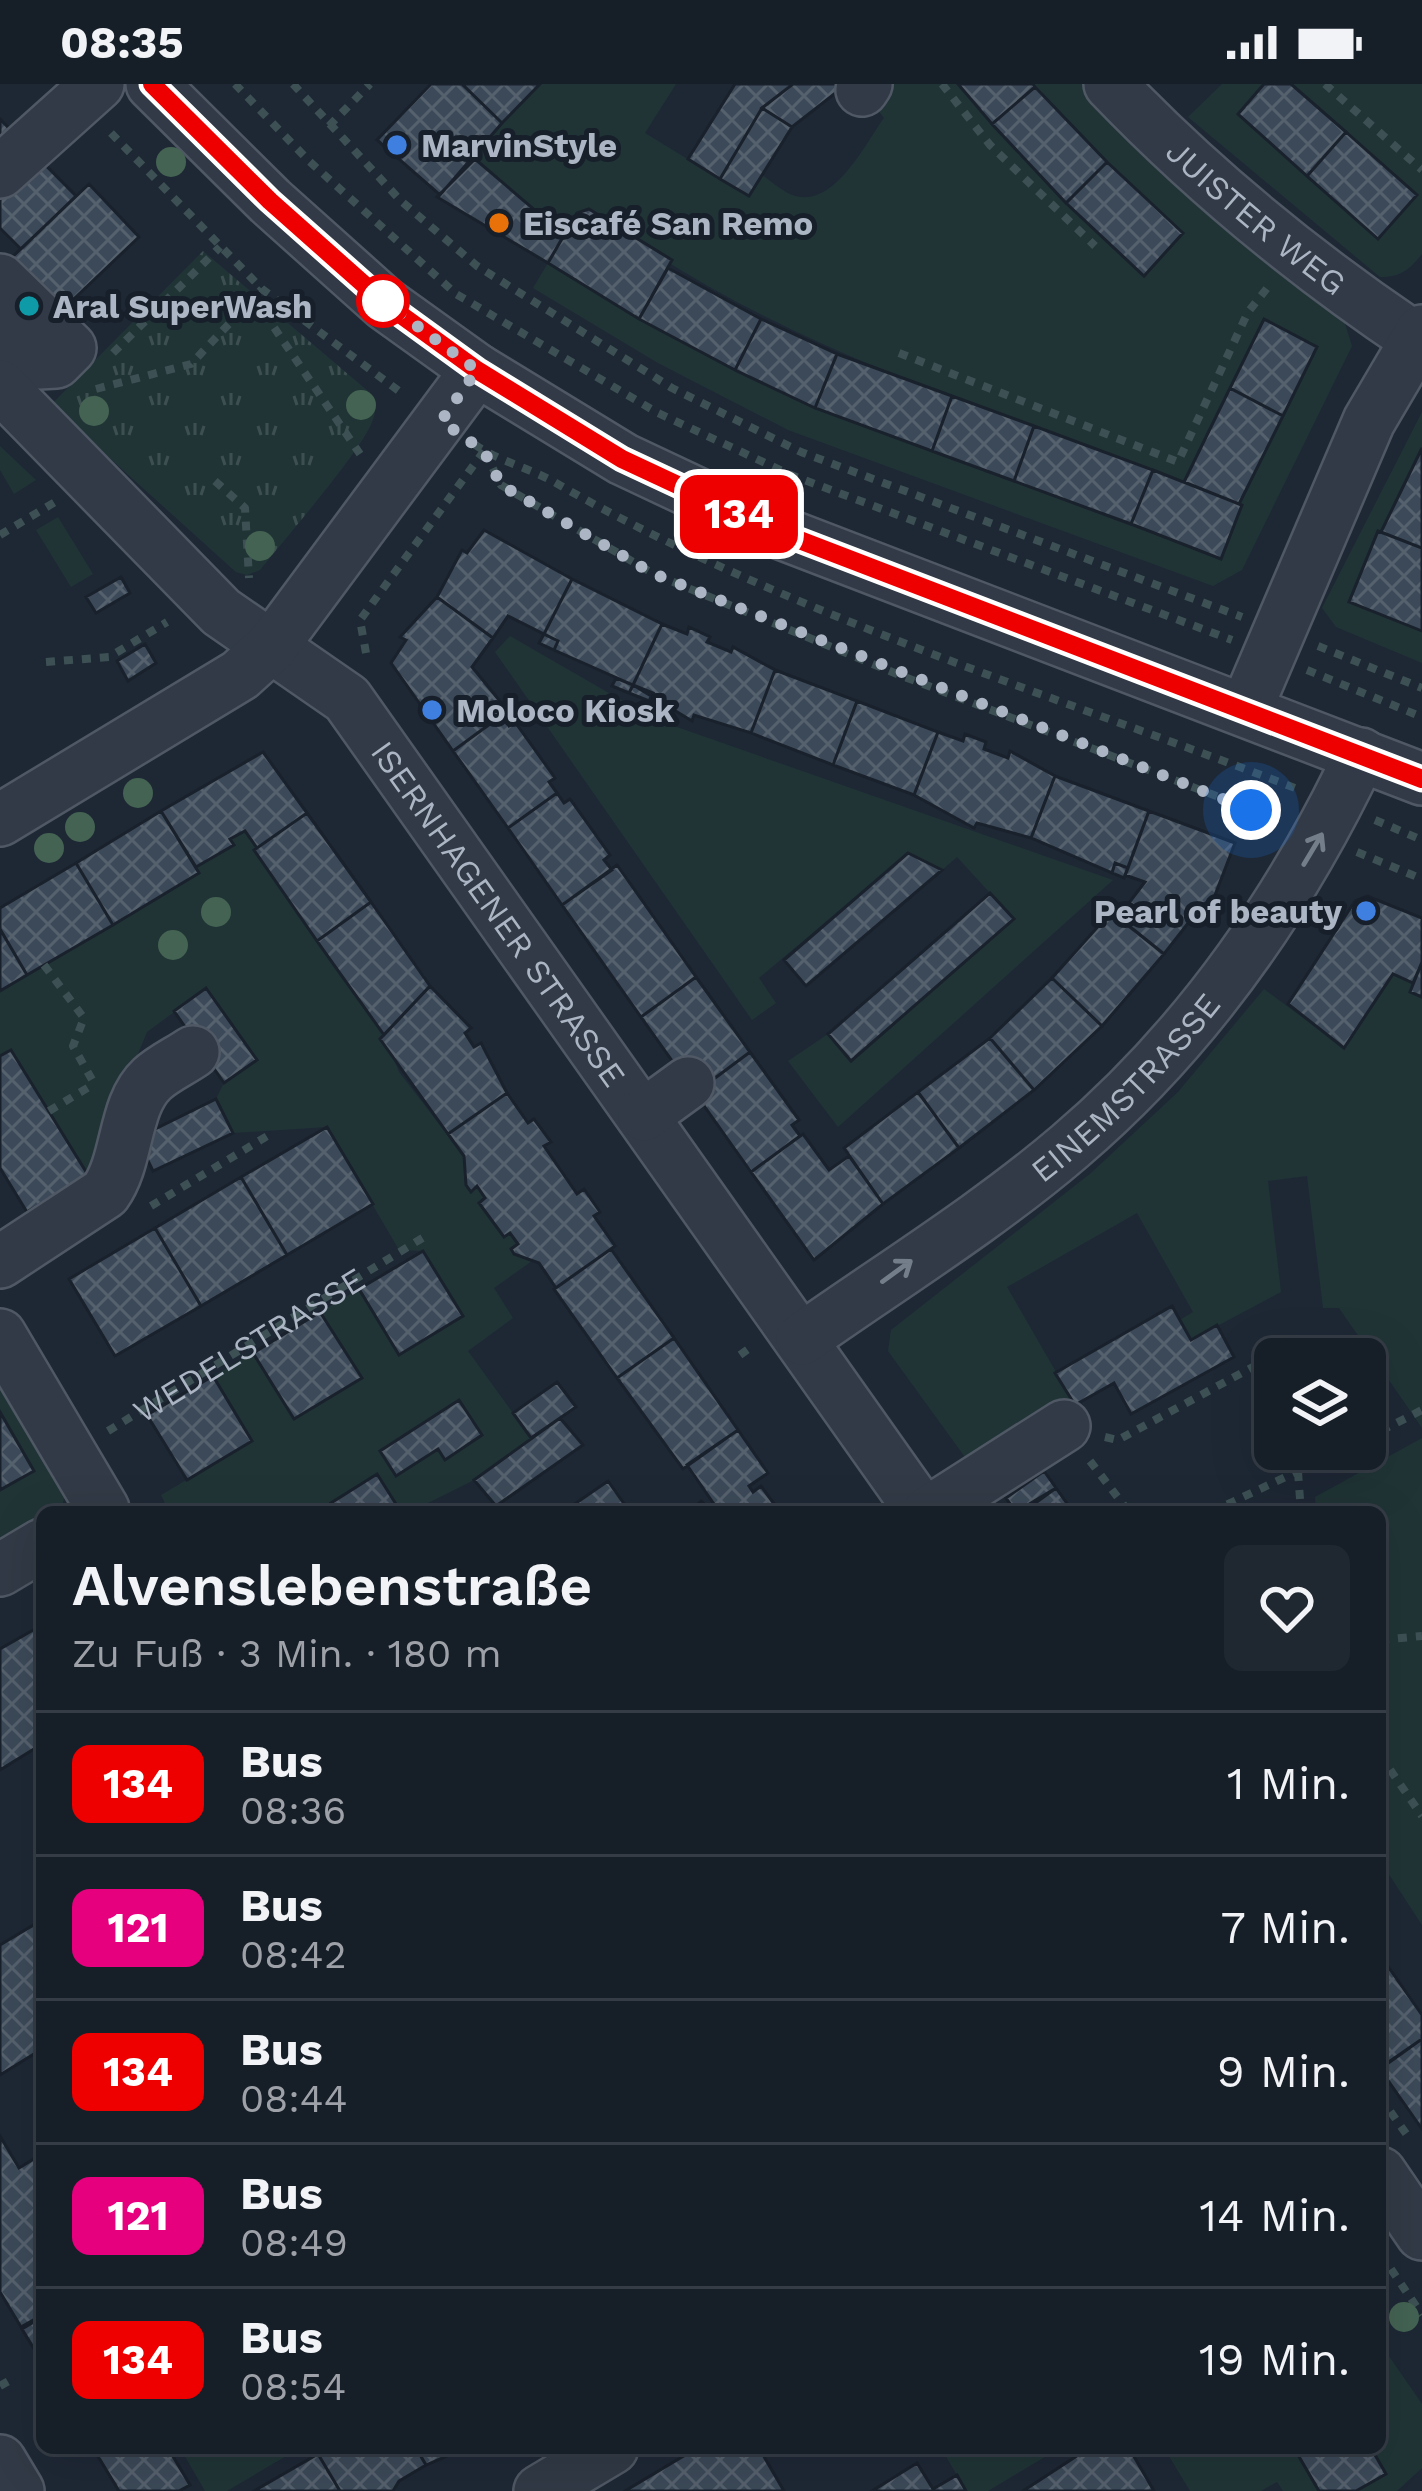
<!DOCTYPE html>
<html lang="de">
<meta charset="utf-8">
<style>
body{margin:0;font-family:"Work Sans",sans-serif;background:#1f2730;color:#f1f3f6;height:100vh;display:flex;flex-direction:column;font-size:45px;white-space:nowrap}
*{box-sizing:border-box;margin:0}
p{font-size:39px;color:#9ea2a8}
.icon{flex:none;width:66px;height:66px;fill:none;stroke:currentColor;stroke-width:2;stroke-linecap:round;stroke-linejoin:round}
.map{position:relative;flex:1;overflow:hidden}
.panel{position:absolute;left:36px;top:1422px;width:1350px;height:948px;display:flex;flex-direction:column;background:#161e28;border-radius:18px;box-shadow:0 12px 48px #0002,0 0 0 3px #353c45}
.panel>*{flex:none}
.badge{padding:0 24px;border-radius:18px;font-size:42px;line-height:78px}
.tools{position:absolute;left:1254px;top:1254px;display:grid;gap:24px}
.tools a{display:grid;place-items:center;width:132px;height:132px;border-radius:18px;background:#161e28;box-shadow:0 12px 48px #0002,0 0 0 3px #353c45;font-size:60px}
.you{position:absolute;width:60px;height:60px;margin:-30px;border:9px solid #fff;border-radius:50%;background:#1a73e8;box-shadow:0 0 0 18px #1a73e833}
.map>.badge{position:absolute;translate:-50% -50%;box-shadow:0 0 0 6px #fff}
.round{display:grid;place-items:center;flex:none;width:126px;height:126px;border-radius:18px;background:#1f2730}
.overview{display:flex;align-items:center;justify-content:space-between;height:204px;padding:0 36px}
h1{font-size:57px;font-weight:600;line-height:90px}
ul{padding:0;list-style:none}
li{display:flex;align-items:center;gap:36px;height:144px;padding:0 36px;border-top:3px solid #353c45}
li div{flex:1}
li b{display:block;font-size:45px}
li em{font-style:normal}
li .badge{min-width:132px;font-weight:700;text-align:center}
.status{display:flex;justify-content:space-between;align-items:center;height:84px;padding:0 60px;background:#161e28;direction:ltr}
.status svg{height:33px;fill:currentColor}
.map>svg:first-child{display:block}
.green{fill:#203436}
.park{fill:url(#park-tufts)}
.building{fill:url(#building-cross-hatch);stroke:#19212c;stroke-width:3}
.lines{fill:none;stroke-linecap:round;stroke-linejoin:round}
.minor-casing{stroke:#4f5864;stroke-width:56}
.path{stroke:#3d5154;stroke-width:8;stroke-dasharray:9 9;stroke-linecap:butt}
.minor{stroke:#313a46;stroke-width:51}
.tree{fill:#446353}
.oneway{stroke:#747e8b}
.line-casing{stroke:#fff;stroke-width:27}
.line{stroke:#e00;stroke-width:18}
.walk{stroke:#abb5c3;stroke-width:12;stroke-dasharray:0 21.6}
.shop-dot{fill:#3f7fe0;stroke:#171f2a;stroke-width:4.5}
.food-dot{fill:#e8710a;stroke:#171f2a;stroke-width:4.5}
.stop-dot{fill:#fff;stroke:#e00;stroke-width:6}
.culture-dot{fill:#0f9aa8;stroke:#171f2a;stroke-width:4.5}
.labels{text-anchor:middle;stroke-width:10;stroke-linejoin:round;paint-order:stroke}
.poi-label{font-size:33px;font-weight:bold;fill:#abb5c3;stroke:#171f2a;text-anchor:start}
.street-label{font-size:33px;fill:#abb5c3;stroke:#171f2a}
</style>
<div class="status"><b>08:35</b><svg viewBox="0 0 49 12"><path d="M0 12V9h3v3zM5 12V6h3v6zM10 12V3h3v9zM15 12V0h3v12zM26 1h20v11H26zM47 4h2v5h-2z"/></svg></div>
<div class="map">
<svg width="1422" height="2407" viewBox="0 0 1422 2407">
<defs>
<pattern id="park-tufts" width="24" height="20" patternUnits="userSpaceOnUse" patternTransform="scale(3)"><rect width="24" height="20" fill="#203436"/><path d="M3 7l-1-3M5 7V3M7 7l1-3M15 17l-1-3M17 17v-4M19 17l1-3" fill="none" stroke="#3e4f51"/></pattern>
<pattern id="building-cross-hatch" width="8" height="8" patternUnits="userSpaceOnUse" patternTransform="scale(3)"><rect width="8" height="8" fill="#3c4958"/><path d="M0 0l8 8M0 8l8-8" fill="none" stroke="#56616e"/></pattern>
</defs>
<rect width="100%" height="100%" fill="#1e2835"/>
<path class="green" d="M 540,0 L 676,0 L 645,49 L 748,112 L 762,91 C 771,97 784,109 795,112 C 835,123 865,60 884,34 L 862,6 L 869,0 L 1084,0 L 1341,227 L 1352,262 L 1242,486 L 1213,502 L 788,346 L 658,279 L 533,204 L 548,179 L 639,235 L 815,324 L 1220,475 L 1239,420 L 1317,263 L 1264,236 L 1184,398 C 972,318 774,263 590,125 L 577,129 L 564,151 L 471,70 Z
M 1222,0 L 1422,0 L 1422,170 C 1409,186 1401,193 1380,193 L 1188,33 Z
M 1422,328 L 1422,579 L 1336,543 L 1322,524 Z
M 0,362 L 36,396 L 14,410 L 0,386 Z
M 58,433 L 93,490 L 71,503 L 36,446 Z
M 510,552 L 654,635 L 1113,796 L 838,1043 L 788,977 L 828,950 L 851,976 L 1013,834 L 957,773 L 942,786 L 908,769 L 759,894 L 776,919 L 752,936 L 495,568 Z
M 245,747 L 384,951 L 399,988 L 464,1072 L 471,1107 L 477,1102 L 485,1114 L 479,1119 L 503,1153 L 510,1149 L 518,1160 L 514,1169 L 532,1177 L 494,1204 L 513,1234 L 468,1267 L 531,1354 L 474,1396 L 410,1428 L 401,1428 L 377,1390 L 332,1420 L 337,1428 L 169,1428 L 161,1411 L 252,1357 L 213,1292 L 253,1269 L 295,1335 L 361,1294 L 320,1228 L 359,1205 L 399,1271 L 462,1232 L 423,1167 L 399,1166 L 327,1043 L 233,1049 L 216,1015 L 224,999 L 256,975 L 207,904 L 147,948 L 88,1091 L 11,967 L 0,972 L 0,907 L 198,789 L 196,783 L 233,761 L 230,755 Z
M 1393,890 L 1413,899 L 1410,908 L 1422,913 L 1422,1344 L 1339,1224 L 1323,1224 L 1307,1092 L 1268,1097 L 1281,1208 L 1191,1256 L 1180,1236 L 1193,1228 L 1137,1129 L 1007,1203 L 1075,1321 L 970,1380 L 888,1267 L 891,1246 L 1091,1089 L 1178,1008 L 1264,905 L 1344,964 Z
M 0,1293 L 66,1405 L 61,1428 L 42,1428 L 42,1444 L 0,1469 L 0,1406 L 34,1386 L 0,1328 Z
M 1422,1354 L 1422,1841 L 1380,1777 L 1380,1428 L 1316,1428 L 1315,1413 Z
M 1380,2259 L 1422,2320 L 1422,2384 L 1397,2407 L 1283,2407 L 1277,2398 L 1261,2407 L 1190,2407 L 1164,2364 L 1380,2364 Z
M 180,2364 L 300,2364 L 227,2407 L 205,2407 Z
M 941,2364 L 1060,2364 L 988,2407 L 966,2407 Z"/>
<path class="park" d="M 203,167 L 369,308 C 373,317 377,325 373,335 C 365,363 283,457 260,486 L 247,491 L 236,488 L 51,321 Z"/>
<path class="building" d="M 431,0 L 462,0 L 502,39 L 440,111 L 377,56 Z
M 462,0 L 540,0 L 502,39 Z
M 735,0 L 793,0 L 762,24 L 720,95 L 688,75 Z
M 793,0 L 847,0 L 792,43 L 762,24 Z
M 958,0 L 1033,0 L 1035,3 L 992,40 Z
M 1264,0 L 1291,0 L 1346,48 L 1307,92 L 1238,30 Z
M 1035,3 L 1107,78 L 1066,119 L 992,40 Z
M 762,24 L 792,43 L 749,112 L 720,95 Z
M 0,35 L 76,112 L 21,165 L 0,144 Z
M 1346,48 L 1417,111 L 1378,155 L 1307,92 Z
M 475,75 L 564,151 L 548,179 L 437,113 Z
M 1107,78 L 1183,149 L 1144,192 L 1066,119 Z
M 89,100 L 139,153 L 58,230 L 7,178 Z
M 589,125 L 672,176 L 639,235 L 548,179 L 577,129 Z
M 668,184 L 761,235 L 735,286 L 639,235 Z
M 761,235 L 837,270 L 815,324 L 735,286 Z
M 1264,235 L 1317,263 L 1283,332 L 1230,304 Z
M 837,270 L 952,312 L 932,367 L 815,324 Z
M 1230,304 L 1283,332 L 1239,420 L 1184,398 Z
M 952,312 L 1034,342 L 1014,397 L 932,367 Z
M 1034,342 L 1153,386 L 1131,440 L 1014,397 Z
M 1422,364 L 1422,464 L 1381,448 Z
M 1153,386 L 1242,421 L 1221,475 L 1131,440 Z
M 484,446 L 572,495 L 544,550 L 508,532 L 493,554 L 437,513 L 462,466 L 467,469 Z
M 1378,447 L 1422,464 L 1422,547 L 1349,518 Z
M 121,493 L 130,509 L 96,529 L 86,513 Z
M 572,495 L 662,540 L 633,601 L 554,566 L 558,557 L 544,550 Z
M 437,513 L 493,554 L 472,583 L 508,627 L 453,667 L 391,579 L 406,556 L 400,553 Z
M 662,540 L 687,550 L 689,543 L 710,553 L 707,558 L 731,568 L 733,563 L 775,586 L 751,649 L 694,631 L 692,637 L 633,601 Z
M 544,550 L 558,557 L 554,566 L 539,559 Z
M 145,560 L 156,579 L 128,597 L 117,577 Z
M 775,586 L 857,617 L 833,681 L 751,649 Z
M 616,594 L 633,601 L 629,609 L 612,602 Z
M 633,601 L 653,609 L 649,617 L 629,609 Z
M 857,617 L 938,648 L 914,711 L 833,681 Z
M 502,631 L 509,642 L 515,638 L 555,694 L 549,698 L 557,709 L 508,744 L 453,667 Z
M 938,648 L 963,657 L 965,650 L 986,658 L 984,665 L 1008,674 L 1010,667 L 1055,692 L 1031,754 L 977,739 L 974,744 L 914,711 Z
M 263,668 L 307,729 L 257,764 L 245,747 L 230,755 L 234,761 L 196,783 L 161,727 Z
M 1055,692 L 1149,727 L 1128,784 L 1115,779 L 1112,789 L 1031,754 Z
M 557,709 L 564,719 L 570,715 L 610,771 L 604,776 L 612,786 L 562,821 L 508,744 Z
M 161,727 L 199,789 L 113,841 L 76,779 Z
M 1149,727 L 1235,759 L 1210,824 L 1203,820 L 1164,870 L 1118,833 L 1145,798 L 1125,791 Z
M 307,729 L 371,818 L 317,857 L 254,766 Z
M 908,769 L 942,786 L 806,902 L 784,876 Z
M 76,779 L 113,841 L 27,891 L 0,845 L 0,824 Z
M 1115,779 L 1128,784 L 1124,794 L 1112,789 Z
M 617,781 L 696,893 L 641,933 L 562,821 Z
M 990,809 L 1014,835 L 851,977 L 828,950 Z
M 1367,812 L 1422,834 L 1422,878 L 1413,899 L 1393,890 L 1344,964 L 1288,920 L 1355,817 Z
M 371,818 L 430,902 L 384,951 L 317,857 Z
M 1111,828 L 1164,870 L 1102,942 L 1052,894 Z
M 0,845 L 27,891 L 0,907 Z
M 1422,878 L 1422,913 L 1410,908 Z
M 696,893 L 750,968 L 695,1009 L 641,933 Z
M 1052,894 L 1102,942 L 1034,1006 L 990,954 Z
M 430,902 L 471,944 L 465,949 L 474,963 L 481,959 L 507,1009 L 448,1050 L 380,955 Z
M 206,904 L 257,976 L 224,999 L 174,927 Z
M 990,954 L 1034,1006 L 959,1064 L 918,1008 Z
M 11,966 L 88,1091 L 27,1128 L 0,1084 L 0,972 Z
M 750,968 L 799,1036 L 792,1041 L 800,1052 L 751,1088 L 695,1009 Z
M 918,1008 L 959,1064 L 883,1120 L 844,1064 Z
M 507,1009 L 528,1039 L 534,1035 L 551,1058 L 544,1062 L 577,1110 L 584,1105 L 600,1128 L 594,1132 L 615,1162 L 556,1204 L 539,1179 L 514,1170 L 511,1165 L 518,1160 L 510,1149 L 504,1153 L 479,1119 L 485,1114 L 477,1102 L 471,1108 L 466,1101 L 464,1072 L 448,1050 Z
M 216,1015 L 233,1049 L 153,1087 L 137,1054 Z
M 327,1043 L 373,1120 L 287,1171 L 241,1093 Z
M 803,1050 L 829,1086 L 849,1072 L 883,1120 L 814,1176 L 751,1088 Z
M 241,1093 L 287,1171 L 201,1222 L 155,1144 Z
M 155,1144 L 201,1222 L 115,1272 L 69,1195 Z
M 611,1165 L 674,1254 L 617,1294 L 554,1205 Z
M 423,1167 L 463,1232 L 399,1271 L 359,1205 Z
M 1172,1222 L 1191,1256 L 1217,1241 L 1234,1273 L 1131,1330 L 1114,1299 L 1075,1321 L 1055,1289 Z
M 320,1228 L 362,1294 L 294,1335 L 253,1269 Z
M 674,1254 L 738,1346 L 683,1385 L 617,1294 Z
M 213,1292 L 252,1357 L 187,1396 L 147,1331 Z
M 557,1298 L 576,1323 L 531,1354 L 513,1329 Z
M 459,1316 L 482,1351 L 445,1376 L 438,1365 L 396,1392 L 380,1367 Z
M 0,1328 L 34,1387 L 0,1406 Z
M 560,1334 L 583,1361 L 496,1422 L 474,1396 Z
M 738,1346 L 768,1389 L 749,1402 L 753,1408 L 761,1402 L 780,1428 L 690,1428 L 701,1417 L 712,1427 L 716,1423 L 687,1381 Z
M 1044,1387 L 1056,1404 L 1016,1428 L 1006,1414 Z
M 377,1390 L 401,1428 L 337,1428 L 331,1419 Z
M 608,1397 L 627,1424 L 621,1428 L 563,1428 Z
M 1056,1404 L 1073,1428 L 1023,1428 Z
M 42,1541 L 42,1660 L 0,1686 L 0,1565 Z
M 42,1836 L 42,1965 L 0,1991 L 0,1861 Z
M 1380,1871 L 1422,1931 L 1422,1955 L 1380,1984 Z
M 1422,1955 L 1422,2045 L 1380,1985 Z
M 0,2052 L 19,2084 L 42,2070 L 42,2231 L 21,2243 L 0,2208 Z
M 42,2233 L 42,2278 L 22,2245 Z
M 93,2364 L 168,2364 L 190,2401 L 179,2407 L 119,2407 Z
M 328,2364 L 416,2364 L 426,2381 L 399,2397 L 393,2407 L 340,2407 L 318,2370 Z
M 416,2364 L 465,2364 L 426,2381 Z
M 697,2364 L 759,2364 L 784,2407 L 625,2407 Z
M 1089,2364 L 1129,2364 L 1154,2407 L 1023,2407 Z
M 1294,2364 L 1371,2364 L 1386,2390 L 1356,2407 L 1319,2407 Z
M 318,2370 L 340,2407 L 254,2407 Z
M 917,2379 L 933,2405 L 957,2391 L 966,2407 L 872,2407 Z"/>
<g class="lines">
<g class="minor-casing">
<g id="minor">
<path d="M 152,0 L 270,117 L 385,220 L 477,286 L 623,375 L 776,447 L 1422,695"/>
<path id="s2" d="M 1110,0 C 1203,97 1304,180 1416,255"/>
<path d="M 862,6 L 866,0"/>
<path d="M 0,88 L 98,0"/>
<path d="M 0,196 L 70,264 L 56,278 L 38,279 L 0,241"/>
<path id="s3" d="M 0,302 L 221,528 L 347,615 L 922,1428"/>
<path d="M 1246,625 L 1369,337 L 1422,247"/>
<path d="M 0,736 L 240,591 L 272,562 L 477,286"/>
<path d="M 644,1031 L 688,999"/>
<path d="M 0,1178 L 105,1109 C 129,1076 123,1022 152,995 C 164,984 180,977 193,968"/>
<path d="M 0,1251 L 103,1425 L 98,1428"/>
<path id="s4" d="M 802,1255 C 890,1193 987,1133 1069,1063 C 1196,955 1290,820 1361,670"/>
<path d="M 929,1428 L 1064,1342"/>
<path d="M 0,1486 L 42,1461"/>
<path d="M 1380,2089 L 1422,2150"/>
<path d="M 0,2377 L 18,2407"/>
<path d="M 540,2407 L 612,2364"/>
</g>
</g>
<g class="path">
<path d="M 235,0 L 309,77 L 456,210 L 658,329 L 791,391 L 1232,556"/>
<path d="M 293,0 L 401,117 L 477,182 L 672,304 L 801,368 L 1242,533"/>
<path d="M 942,0 L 990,61 L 1095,162"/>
<path d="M 1325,0 L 1422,86"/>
<path d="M 329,42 L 370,0"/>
<path d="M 111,49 L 262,205 L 403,310"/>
<path d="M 254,214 L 360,370"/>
<path d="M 113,269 L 220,163"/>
<path d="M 899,269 L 1178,378 L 1248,228 L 1268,203"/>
<path d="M 96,305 L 191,280 L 262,205"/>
<path d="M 474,360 C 498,377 530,384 556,399 C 781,528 1051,610 1295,704"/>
<path d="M 485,368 L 501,401 L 654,490 L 897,590 L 1279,736"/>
<path d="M 215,397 L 245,424 L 249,494"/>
<path d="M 0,451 L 55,418"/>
<path d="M 1318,562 L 1422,604"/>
<path d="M 366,569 L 360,536 L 484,367"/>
<path d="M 46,578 L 109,573 L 167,538"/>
<path d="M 1307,586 L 1422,633"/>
<path d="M 1375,736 L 1422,756"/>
<path d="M 1357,768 L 1422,795"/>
<path d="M 44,881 L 84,934 L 73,962 L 95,1001"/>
<path d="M 49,1027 L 94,1000"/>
<path d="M 151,1122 L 269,1051"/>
<path d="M 740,1271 L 754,1261"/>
<path d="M 1365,1333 L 1377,1349"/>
<path id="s1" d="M 108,1347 L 429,1150"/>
<path d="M 1105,1353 L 1118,1356 L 1262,1278 L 1275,1277"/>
<path d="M 1365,1355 L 1422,1326"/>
<path d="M 1090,1377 L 1129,1428"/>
<path d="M 1298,1388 L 1301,1428"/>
<path d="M 1211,1428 L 1345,1365"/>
<path d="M 1380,1556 L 1422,1552"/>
<path d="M 1380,1671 L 1422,1732"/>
<path d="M 1380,2013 L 1407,2051"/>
<path d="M 1391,2185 L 1422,2231"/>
<path d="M 0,2302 L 12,2295"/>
</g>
<use href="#minor" class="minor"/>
</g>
<g class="tree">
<circle cx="171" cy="78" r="15"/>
<circle cx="361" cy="321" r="15"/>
<circle cx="94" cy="327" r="15"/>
<circle cx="260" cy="462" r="15"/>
<circle cx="138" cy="709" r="15"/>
<circle cx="80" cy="743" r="15"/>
<circle cx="49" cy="764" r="15"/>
<circle cx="216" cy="828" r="15"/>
<circle cx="173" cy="861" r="15"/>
<circle cx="1404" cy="2233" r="15"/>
</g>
<defs><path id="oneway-shaft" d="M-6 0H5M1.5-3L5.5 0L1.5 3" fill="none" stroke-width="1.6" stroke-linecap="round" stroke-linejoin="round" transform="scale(3)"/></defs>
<g class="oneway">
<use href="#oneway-shaft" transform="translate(1313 765) rotate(-59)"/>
<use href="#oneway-shaft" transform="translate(897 1187) rotate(-36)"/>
</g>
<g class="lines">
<g class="line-casing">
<path id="line" d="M 152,0 L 270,117 L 386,220 L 477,286 L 622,375 L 776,447 L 1422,695"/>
</g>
<use href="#line" class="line"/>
<path class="walk" d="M 383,217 L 477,286 L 441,337 L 484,367 L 501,401 L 654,490 L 1251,726"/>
</g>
<g class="shop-dot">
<circle cx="397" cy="61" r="12"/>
<circle cx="432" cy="626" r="12"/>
<circle cx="1366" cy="827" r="12"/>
</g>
<circle class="food-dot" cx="499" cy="139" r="12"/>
<circle class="stop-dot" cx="383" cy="217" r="24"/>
<circle class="culture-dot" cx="29" cy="222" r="12"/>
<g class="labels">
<g class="poi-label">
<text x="421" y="73">MarvinStyle</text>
<text x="523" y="151">Eiscafé San Remo</text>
<text x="53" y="234">Aral SuperWash</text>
<text x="456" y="638">Moloco Kiosk</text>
<text x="1342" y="839" text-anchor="end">Pearl of beauty</text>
</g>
<g class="street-label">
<text dy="12" stroke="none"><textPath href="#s2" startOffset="198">JUISTER WEG</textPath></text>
<text dy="12" stroke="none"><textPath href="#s3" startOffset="732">ISERNHAGENER STRASSE</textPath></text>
<text dy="12" stroke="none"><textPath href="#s4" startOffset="411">EINEMSTRASSE</textPath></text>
<text dy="12" stroke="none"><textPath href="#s1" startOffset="165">WEDELSTRASSE</textPath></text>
</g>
</g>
</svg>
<div class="tools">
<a><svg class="icon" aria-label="layers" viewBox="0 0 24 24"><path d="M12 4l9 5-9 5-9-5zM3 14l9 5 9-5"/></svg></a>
</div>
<div class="you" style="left:1251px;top:726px"></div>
<b class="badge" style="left:739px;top:430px;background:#e00;color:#fff">134</b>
<section class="panel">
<div class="overview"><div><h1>Alvenslebenstraße</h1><p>Zu Fuß · 3 Min. · 180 m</p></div><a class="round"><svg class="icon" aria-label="heart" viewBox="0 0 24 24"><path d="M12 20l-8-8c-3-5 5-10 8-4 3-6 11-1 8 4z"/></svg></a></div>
<ul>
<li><span class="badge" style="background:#e00;color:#fff">134</span><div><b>Bus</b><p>08:36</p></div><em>1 Min.</em></li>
<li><span class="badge" style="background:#e6007e;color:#fff">121</span><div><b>Bus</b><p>08:42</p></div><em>7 Min.</em></li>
<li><span class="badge" style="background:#e00;color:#fff">134</span><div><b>Bus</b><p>08:44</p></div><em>9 Min.</em></li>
<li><span class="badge" style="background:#e6007e;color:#fff">121</span><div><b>Bus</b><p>08:49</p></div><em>14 Min.</em></li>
<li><span class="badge" style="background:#e00;color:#fff">134</span><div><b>Bus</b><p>08:54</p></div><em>19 Min.</em></li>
</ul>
</section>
</div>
